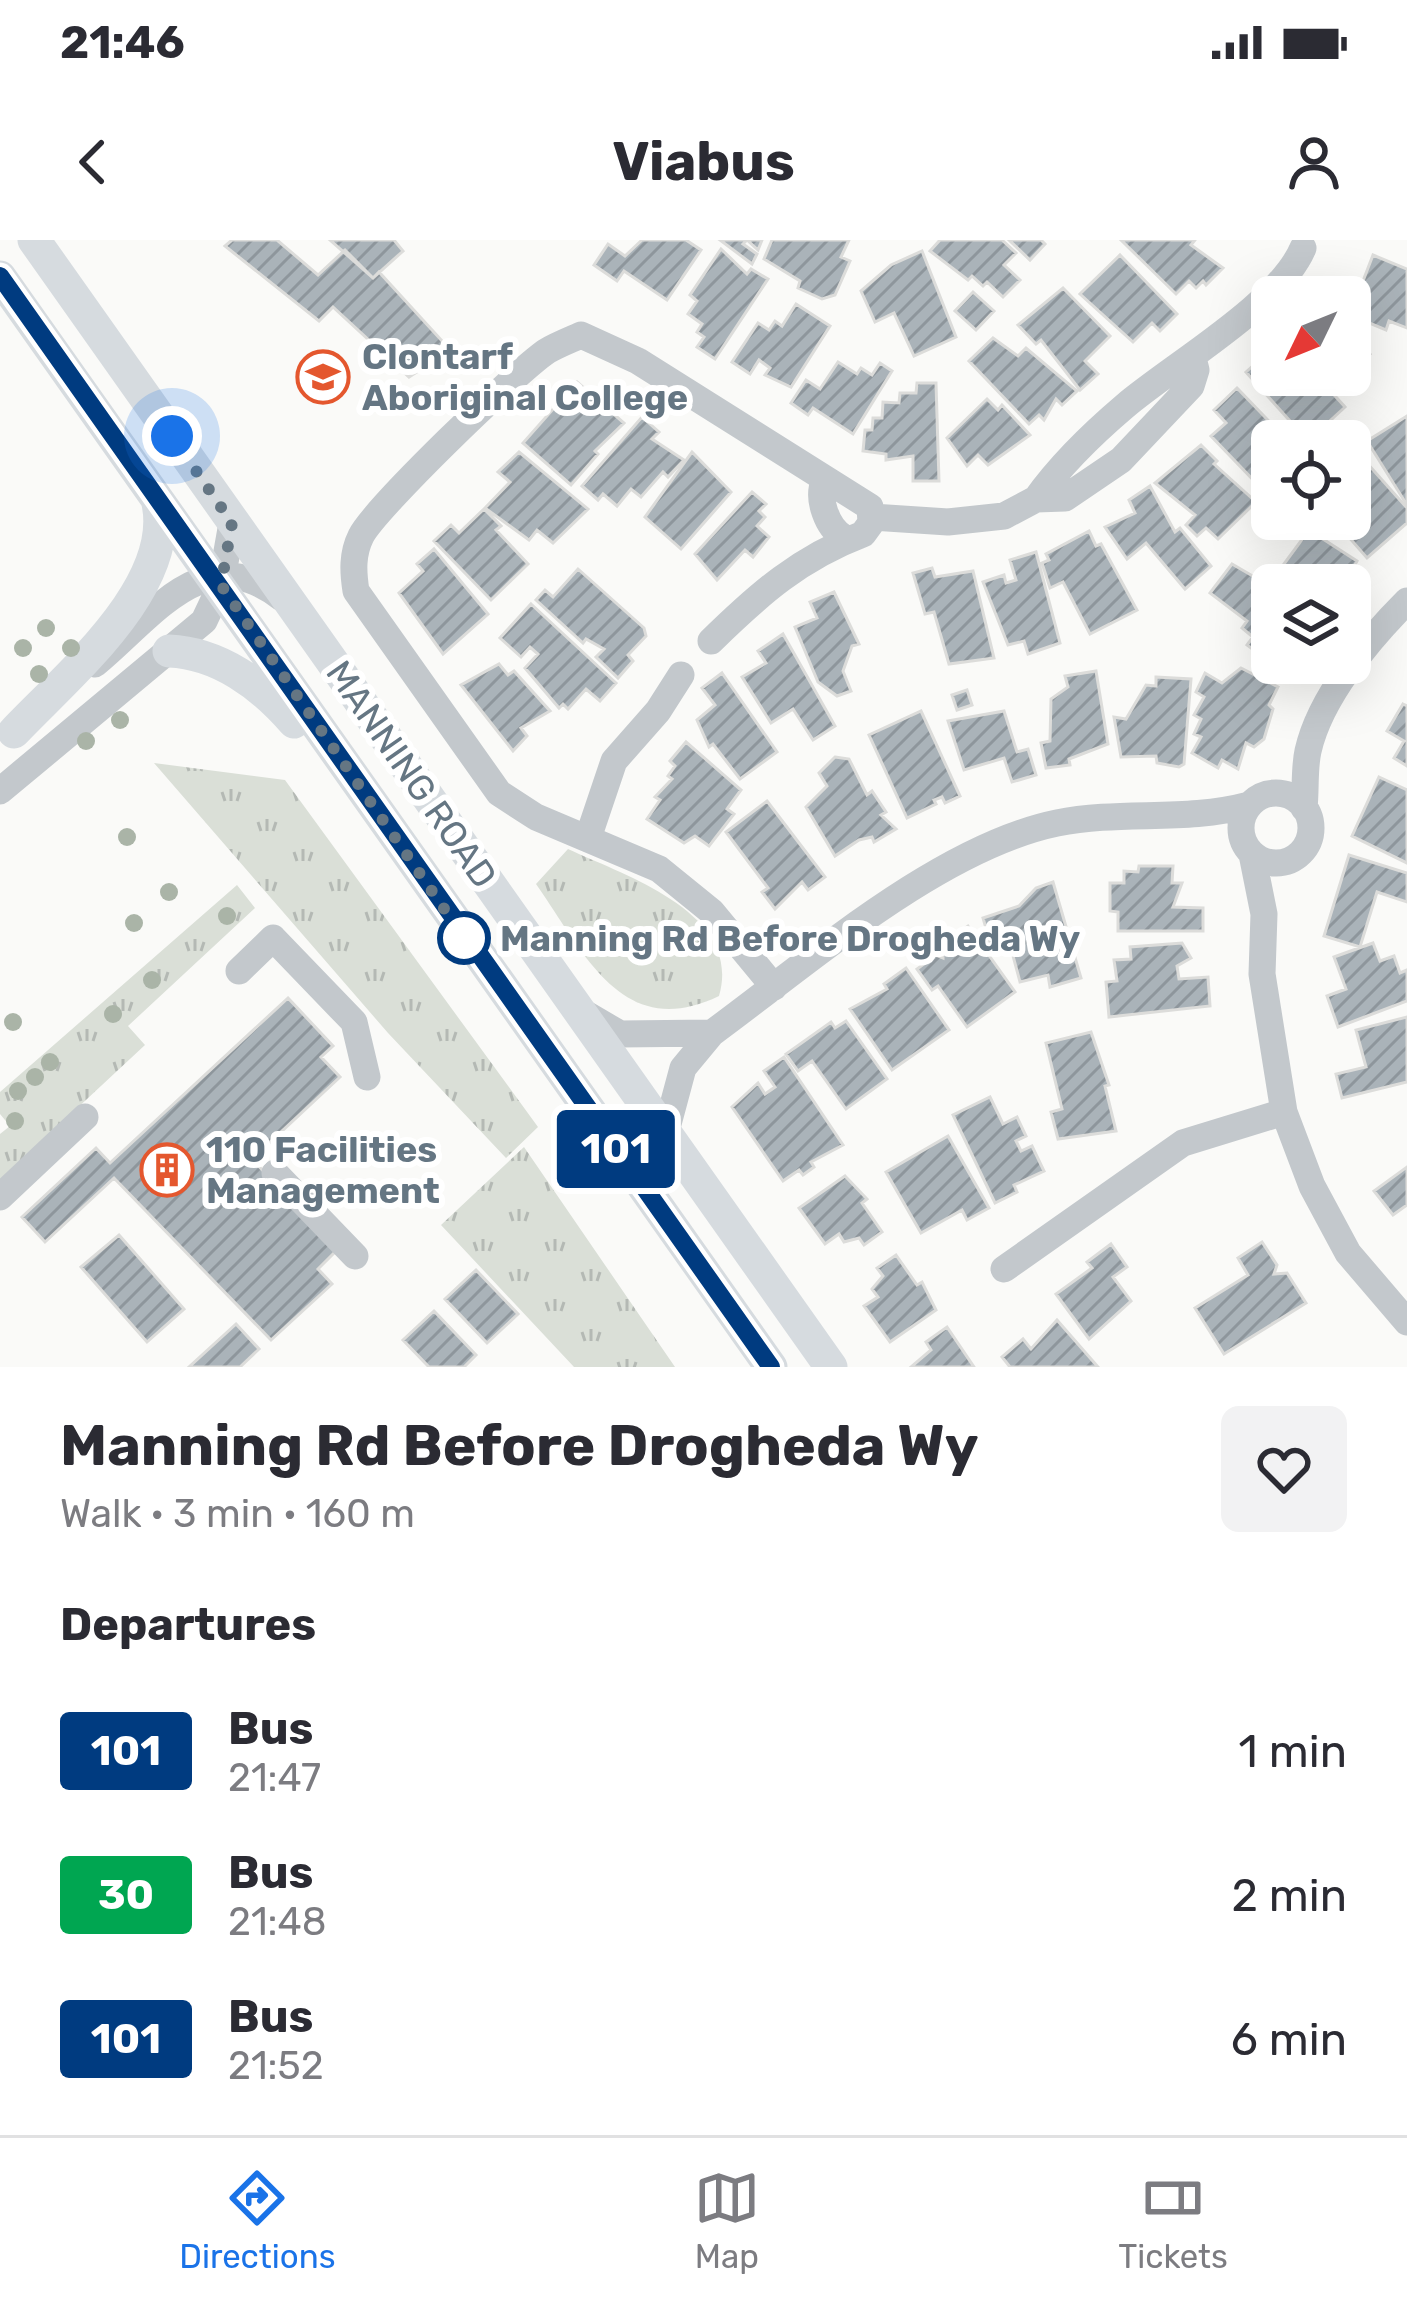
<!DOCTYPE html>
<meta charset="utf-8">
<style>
body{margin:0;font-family:Rubik,sans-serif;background:#f2f2f3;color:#2b2b33;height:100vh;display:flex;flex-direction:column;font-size:45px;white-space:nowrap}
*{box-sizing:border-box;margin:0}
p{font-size:39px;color:#7c7c81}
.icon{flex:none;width:66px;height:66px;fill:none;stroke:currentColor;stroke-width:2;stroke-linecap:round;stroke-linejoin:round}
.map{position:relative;height:1127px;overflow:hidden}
.sheet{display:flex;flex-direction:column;background:#fff;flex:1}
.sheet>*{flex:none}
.badge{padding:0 24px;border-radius:9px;font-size:42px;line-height:78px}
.needle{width:78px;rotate:227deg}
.tools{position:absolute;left:1251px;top:36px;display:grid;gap:24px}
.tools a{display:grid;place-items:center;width:120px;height:120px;border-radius:18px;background:#fff;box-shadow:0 12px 48px #0002;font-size:60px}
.you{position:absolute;width:60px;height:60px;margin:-30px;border:9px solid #fff;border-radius:50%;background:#1a73e8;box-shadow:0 0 0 18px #1a73e833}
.map>.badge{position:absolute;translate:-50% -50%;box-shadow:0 0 0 6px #fff}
h2{padding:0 60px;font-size:45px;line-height:108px}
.round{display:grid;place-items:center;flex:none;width:126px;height:126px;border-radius:18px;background:#f2f2f3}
.overview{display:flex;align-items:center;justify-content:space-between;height:204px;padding:0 60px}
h1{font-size:57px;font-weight:700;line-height:90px}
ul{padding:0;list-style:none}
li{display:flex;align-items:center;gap:36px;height:144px;padding:0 60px}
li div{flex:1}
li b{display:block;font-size:45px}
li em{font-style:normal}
li .badge{min-width:132px;font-weight:700;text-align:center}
.status{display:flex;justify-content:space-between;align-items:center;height:84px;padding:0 60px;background:#fff;direction:ltr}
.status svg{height:33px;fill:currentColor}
header{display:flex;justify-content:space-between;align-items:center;height:156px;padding:0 60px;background:#fff;font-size:54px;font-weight:700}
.tabs{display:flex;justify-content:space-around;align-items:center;height:168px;border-top:3px solid #e1e1e2;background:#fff;font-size:33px;color:#7c7c81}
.tabs a{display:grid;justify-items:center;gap:6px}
.tabs .current{color:#1a73e8}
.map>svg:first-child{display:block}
.grass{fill:url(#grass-tufts)}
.building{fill:url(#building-hatch);stroke:#dcdcda;stroke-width:3}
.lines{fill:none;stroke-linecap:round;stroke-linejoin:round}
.minor{stroke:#c3c8cc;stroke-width:27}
.major{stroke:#d6dbdf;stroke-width:33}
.tree{fill:#aab4a7}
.line-casing{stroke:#fff;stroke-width:27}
.line{stroke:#003b80;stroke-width:18}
.walk{stroke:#657683;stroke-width:12;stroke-dasharray:0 21.6}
.stop-dot{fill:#fff;stroke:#003b80;stroke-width:6}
.labels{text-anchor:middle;stroke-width:12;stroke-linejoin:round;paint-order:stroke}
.poi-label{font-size:36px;font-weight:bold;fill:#657683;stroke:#fff;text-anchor:start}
.street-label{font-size:36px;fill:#657683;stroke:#fff}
.stop-label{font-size:36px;font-weight:bold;fill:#657683;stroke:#fff;text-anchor:start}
</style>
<div class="status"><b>21:46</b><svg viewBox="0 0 49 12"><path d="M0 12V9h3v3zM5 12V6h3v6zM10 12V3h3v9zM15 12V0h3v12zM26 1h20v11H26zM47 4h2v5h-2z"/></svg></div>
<header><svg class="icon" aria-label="back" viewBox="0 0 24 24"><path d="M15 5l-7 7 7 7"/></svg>Viabus<svg class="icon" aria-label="person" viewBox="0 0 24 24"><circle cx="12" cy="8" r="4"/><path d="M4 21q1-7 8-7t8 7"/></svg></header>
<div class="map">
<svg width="1407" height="1127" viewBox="0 0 1407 1127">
<defs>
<pattern id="grass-tufts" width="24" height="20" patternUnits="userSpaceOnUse" patternTransform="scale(3)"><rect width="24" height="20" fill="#dadfd7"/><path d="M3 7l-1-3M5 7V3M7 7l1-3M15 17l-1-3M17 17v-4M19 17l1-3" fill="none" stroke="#b4b9b4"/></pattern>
<pattern id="building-hatch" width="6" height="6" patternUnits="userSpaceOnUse" patternTransform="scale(3)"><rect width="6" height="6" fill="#aab3b9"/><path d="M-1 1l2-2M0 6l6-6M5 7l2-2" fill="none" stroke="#8e969c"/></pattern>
</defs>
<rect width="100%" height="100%" fill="#fafaf8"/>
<path class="grass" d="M 154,523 L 285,540 L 538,887 L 506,918 L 388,793 Z
M 568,609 C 626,636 743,673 719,756 C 622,803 584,712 536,644 Z
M 237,645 L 255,668 L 128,786 L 145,805 L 0,940 L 0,894 L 10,886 L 0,874 L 0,852 Z
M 524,907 L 675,1127 L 574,1127 L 441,985 Z"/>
<path class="building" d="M 277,0 L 318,35 L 345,10 L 373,38 L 379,32 L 443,102 L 435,120 L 409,137 L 333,67 L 319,81 L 225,6 L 232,0 Z
M 330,0 L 394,0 L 403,11 L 373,38 Z
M 642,0 L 686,0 L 701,10 L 667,60 L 624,31 L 617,41 L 594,25 L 608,4 L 625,16 Z
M 720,0 L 762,0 L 758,10 L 747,0 L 743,4 L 757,14 L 752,24 Z
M 772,0 L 849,0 L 841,17 L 850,21 L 835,55 L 822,59 L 798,48 L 800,41 L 764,19 Z
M 940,0 L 1002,0 L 1016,13 L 1004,25 L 1020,40 L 1003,57 L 987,42 L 983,46 L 972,36 L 968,40 L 930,11 Z
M 1009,0 L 1041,0 L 1045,4 L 1030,20 Z
M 1121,0 L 1195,0 L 1191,5 L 1223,28 L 1206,45 L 1203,41 L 1196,48 L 1189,41 L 1176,54 Z
M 721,9 L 747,34 L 751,29 L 768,39 L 715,119 L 697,107 L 704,97 L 697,92 L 702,84 L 688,74 L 697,61 L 690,55 Z
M 922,11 L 956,97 L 914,116 L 894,73 L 875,82 L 861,51 L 891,25 Z
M 1120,15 L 1177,74 L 1160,91 L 1152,83 L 1133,102 L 1080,54 Z
M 1373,15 L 1407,29 L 1407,88 L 1389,81 L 1386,90 L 1350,75 Z
M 1063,48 L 1110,96 L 1085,121 L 1098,134 L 1080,150 L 1041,100 L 1036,104 L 1018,85 Z
M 973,52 L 994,71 L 976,90 L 955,71 Z
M 796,64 L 830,86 L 791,147 L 765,135 L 770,128 L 759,120 L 750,134 L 732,122 L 758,83 L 769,90 L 775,81 L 782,86 Z
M 1350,91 L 1370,114 L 1350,130 Z
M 993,98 L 1018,116 L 1026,108 L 1077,151 L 1062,165 L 1056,159 L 1044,180 L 1039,175 L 1029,184 L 969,121 Z
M 1272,109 L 1272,135 L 1316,135 L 1345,167 L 1308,201 L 1246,132 Z
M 838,122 L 857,134 L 861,128 L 872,135 L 880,123 L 892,131 L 853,194 L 813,168 L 808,175 L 791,163 L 806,140 L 820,149 Z
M 577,142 L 624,183 L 595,211 L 598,214 L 571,245 L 523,203 Z
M 917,143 L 936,143 L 939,241 L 913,241 L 913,216 L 886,220 L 886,214 L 863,211 L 865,190 L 872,190 L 873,178 L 882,178 L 883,162 L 899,163 L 900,153 L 916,153 Z
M 1237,148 L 1288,201 L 1272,201 L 1272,239 L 1262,249 L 1211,196 L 1226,183 L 1214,170 Z
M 987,159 L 998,170 L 1002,165 L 1030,195 L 988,225 L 978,215 L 967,226 L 947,198 Z
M 1407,176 L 1407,265 L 1367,201 Z
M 642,177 L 659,192 L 652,199 L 684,220 L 668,237 L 663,232 L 641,257 L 631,249 L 617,266 L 603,254 L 598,260 L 582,246 Z
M 1201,205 L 1217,221 L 1214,224 L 1256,262 L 1218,299 L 1206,288 L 1197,296 L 1186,285 L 1195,275 L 1155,243 Z
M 519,212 L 588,269 L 553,303 L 537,290 L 529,300 L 485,268 L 510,242 L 498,232 Z
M 692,212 L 731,252 L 681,309 L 645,277 Z
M 1366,222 L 1407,268 L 1407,283 L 1367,318 L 1333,279 L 1350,279 L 1350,256 L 1359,248 L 1350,235 Z
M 1150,246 L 1175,292 L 1180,288 L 1211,326 L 1185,349 L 1146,303 L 1127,319 L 1105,287 L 1135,273 L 1129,260 Z
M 752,252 L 766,264 L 759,271 L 765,277 L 757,286 L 769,297 L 753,317 L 745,310 L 717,340 L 695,314 Z
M 484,269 L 501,286 L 496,290 L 528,324 L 491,360 L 434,301 L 451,285 L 459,293 Z
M 1309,290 L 1357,321 L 1344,345 L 1304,345 L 1281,328 Z
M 1089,291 L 1096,306 L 1101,304 L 1137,370 L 1090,394 L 1063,342 L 1050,348 L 1042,323 L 1049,320 L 1046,314 Z
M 434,309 L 488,374 L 443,414 L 399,353 L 423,331 L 417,324 Z
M 1036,312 L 1060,403 L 1028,414 L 1024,401 L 1008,405 L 983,342 L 1004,335 L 1006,343 L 1016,340 L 1010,320 Z
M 1232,324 L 1270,346 L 1266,352 L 1272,356 L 1272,408 L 1262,416 L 1247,405 L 1253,397 L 1242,388 L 1247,381 L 1210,353 Z
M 932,328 L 935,337 L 973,331 L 994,418 L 949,424 L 934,372 L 925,374 L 913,333 Z
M 578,329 L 644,388 L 646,396 L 628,415 L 633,421 L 618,438 L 596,417 L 604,409 L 586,399 L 583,403 L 536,360 L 545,350 L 553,357 Z
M 834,352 L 859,404 L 852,406 L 843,431 L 851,451 L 837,456 L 818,442 L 795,387 L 817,378 L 810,362 Z
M 531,364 L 616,443 L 600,461 L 586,449 L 568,469 L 563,464 L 559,468 L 525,428 L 538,414 L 530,407 L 521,417 L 500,398 Z
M 783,394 L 835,486 L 813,500 L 793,469 L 771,483 L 742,437 L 766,423 L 758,411 Z
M 499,424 L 508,435 L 514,431 L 550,471 L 521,488 L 527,496 L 513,511 L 461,445 Z
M 1241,428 L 1278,447 L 1269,465 L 1273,469 L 1264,499 L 1254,507 L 1246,503 L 1238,529 L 1222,520 L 1218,528 L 1192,513 L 1201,497 L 1194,494 L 1201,479 L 1194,475 L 1204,457 L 1196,452 L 1205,433 L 1222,443 Z
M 1096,431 L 1108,504 L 1069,519 L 1070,525 L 1046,528 L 1041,503 L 1050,501 L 1051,459 L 1068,447 L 1065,436 Z
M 722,433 L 777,512 L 740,539 L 713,504 L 709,507 L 697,480 L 715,465 L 702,448 Z
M 1156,437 L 1191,439 L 1184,524 L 1179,527 L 1157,523 L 1156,516 L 1121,517 L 1114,477 L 1126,479 L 1146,445 L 1156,446 Z
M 967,450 L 972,465 L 957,470 L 952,455 Z
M 1403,464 L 1407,466 L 1407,526 L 1394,518 L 1404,501 L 1387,491 Z
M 921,471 L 960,556 L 945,563 L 942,557 L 934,560 L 936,564 L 907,578 L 869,495 Z
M 1004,471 L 1017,512 L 1028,509 L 1036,535 L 1012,542 L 1004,518 L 964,530 L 948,481 Z
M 686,502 L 741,550 L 727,569 L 734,574 L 709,606 L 695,596 L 684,603 L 647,579 L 660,560 L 655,557 L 672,539 L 668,536 L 675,526 L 670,521 Z
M 835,517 L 849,519 L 867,555 L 872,551 L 886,572 L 881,575 L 896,589 L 874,602 L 872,597 L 859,600 L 835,616 L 806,567 L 827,546 L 819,533 Z
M 1379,537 L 1407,550 L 1407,623 L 1352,596 Z
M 767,561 L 825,637 L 808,650 L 802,642 L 775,669 L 762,652 L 768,648 L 726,592 Z
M 1349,615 L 1407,633 L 1407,662 L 1377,652 L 1360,707 L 1324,696 Z
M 1139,626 L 1173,626 L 1172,643 L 1182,643 L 1173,667 L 1203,668 L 1203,691 L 1118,691 L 1118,672 L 1110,671 L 1110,643 L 1124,643 L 1124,631 L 1138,632 Z
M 1053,642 L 1081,738 L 1050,747 L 1048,735 L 1020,742 L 1008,697 L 990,702 L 983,678 L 1019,666 L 1036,648 Z
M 968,686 L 1015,752 L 967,787 L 938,746 L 932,750 L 917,729 L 936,715 L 943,718 L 943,704 Z
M 1182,703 L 1191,718 L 1177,726 L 1179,739 L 1208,737 L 1210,766 L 1109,777 L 1106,742 L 1117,741 L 1114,720 L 1131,719 L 1130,707 Z
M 1373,703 L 1380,721 L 1394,716 L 1400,733 L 1407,730 L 1407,761 L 1338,787 L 1327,756 L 1346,749 L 1334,717 Z
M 906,728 L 949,790 L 892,830 L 850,769 L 887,749 L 884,744 Z
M 288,758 L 333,806 L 321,817 L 340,837 L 252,919 L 337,1010 L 318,1029 L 332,1044 L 271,1100 L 114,938 L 45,1002 L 22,977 L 96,908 L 110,923 Z
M 1407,777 L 1407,842 L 1342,858 L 1336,834 L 1366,827 L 1356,790 Z
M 846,781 L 887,839 L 846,869 L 812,821 L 798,831 L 786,814 L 831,782 L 835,788 Z
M 1091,792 L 1109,845 L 1105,846 L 1116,891 L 1058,899 L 1051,872 L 1062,869 L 1046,803 Z
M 784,817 L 843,905 L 811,922 L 814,927 L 803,935 L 799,930 L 783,941 L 732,867 L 758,843 L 765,854 L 775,847 L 764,831 Z
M 990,857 L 1003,884 L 1017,877 L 1026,896 L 1016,901 L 1021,911 L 1032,906 L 1044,931 L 1014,945 L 1017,952 L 995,963 L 953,875 Z
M 948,896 L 989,968 L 967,980 L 962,970 L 921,993 L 886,932 Z
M 1407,927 L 1407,965 L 1393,975 L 1374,951 Z
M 845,936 L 867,959 L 862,963 L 882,992 L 864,1005 L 859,998 L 844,1002 L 839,994 L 825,1004 L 799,968 Z
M 119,995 L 184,1069 L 147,1102 L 81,1027 Z
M 1262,1002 L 1277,1025 L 1274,1034 L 1287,1033 L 1306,1063 L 1224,1114 L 1195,1068 L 1248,1035 L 1238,1018 Z
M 1111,1004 L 1127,1027 L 1113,1037 L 1131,1061 L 1089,1099 L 1056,1054 L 1092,1028 L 1087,1022 Z
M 896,1015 L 917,1045 L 922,1042 L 936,1070 L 890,1102 L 864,1066 L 878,1057 L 872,1049 L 883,1036 L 877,1028 Z
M 476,1030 L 518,1074 L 487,1103 L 445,1059 Z
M 434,1071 L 476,1115 L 464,1127 L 429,1127 L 403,1100 Z
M 1057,1080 L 1098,1127 L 1010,1127 L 1002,1117 L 1023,1099 L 1031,1109 Z
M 236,1084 L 259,1109 L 240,1127 L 189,1127 Z
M 947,1087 L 974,1127 L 911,1127 L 931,1110 L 926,1102 Z"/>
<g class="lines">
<path class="minor" d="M 824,242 C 817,259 827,287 843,297
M 1036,259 C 1061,224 1092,194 1125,166 C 1173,125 1279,65 1303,8
M 872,277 L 948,282 L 1004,276 L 1036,259 L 1065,258 L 1121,220 L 1191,146 L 1196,130 L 1193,118
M 711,401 C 760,353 800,318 863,294 L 871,283 L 870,267 L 638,121 L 581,95 C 570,100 557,105 547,111 C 517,131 375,268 361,296 C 352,314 353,332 356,351 L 499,553 L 536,577 L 659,629 L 712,672 L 774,747
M 95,424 C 155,374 205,298 282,358
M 0,551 L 204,381 L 221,345 L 232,283
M1241 588a35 35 0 1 1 70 0a35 35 0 1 1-70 0Z
M 1304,568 C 1306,550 1304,529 1308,511 C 1320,457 1369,399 1407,361
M 588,598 L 614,521 L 658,471 L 681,435
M 1252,614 L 1264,674 L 1262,734 L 1284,872 L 1312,946 L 1348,1013 L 1407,1082
M 239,731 L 273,698 L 354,782 L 367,837
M 584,773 L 620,794 L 712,793
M 665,895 L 683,828 L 712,793 C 809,722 940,607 1057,583 C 1122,570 1186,582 1249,565
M 275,933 L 355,1016
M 0,957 L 85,877
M 1004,1029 L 1183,903 L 1284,872"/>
<path class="major" d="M 34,0 L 831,1127
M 0,37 L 771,1127
M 169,411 C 219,413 262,445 294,482
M 14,492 C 68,435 179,344 157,259"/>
</g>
<g class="tree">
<circle cx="46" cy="388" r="9"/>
<circle cx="23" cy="408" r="9"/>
<circle cx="71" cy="408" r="9"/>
<circle cx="39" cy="434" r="9"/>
<circle cx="120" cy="480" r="9"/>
<circle cx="86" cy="501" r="9"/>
<circle cx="127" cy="597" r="9"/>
<circle cx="169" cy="652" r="9"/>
<circle cx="227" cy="676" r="9"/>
<circle cx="134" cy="683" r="9"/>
<circle cx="152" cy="740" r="9"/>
<circle cx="113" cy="774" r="9"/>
<circle cx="13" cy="782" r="9"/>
<circle cx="50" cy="822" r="9"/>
<circle cx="35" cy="837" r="9"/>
<circle cx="18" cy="851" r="9"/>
<circle cx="15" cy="881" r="9"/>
</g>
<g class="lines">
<g class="line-casing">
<path id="line" d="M 0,36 L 771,1127"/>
</g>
<use href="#line" class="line"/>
<path class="walk" d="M 172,196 L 232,283 L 221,345 L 469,705 L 464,698"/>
</g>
<defs>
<g id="school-ring" transform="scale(2.7)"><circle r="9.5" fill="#fff" stroke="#e4572e" stroke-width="1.5"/><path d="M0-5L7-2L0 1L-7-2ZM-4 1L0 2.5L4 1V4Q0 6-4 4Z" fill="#e4572e"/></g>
<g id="building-ring" transform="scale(2.7)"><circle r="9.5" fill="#fff" stroke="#e4572e" stroke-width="1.5"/><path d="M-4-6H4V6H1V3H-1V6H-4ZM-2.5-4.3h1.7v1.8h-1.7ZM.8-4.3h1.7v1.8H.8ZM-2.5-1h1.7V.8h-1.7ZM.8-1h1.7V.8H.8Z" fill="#e4572e"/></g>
</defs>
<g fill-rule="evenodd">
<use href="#school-ring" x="323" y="137"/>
<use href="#building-ring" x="167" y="930"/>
</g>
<circle class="stop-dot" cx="464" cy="698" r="24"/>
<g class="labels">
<g class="poi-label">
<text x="362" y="129">Clontarf<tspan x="362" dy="41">Aboriginal College</tspan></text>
<text x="206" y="922">110 Facilities<tspan x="206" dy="41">Management</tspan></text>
</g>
<g class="street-label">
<text transform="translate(412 534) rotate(55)" y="13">MANNING ROAD</text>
</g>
<g class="stop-label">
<text x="500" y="711">Manning Rd Before Drogheda Wy</text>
</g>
</g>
</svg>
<div class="tools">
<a><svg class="needle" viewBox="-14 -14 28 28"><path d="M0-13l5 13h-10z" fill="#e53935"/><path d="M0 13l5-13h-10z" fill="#7c7c81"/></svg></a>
<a><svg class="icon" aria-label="locate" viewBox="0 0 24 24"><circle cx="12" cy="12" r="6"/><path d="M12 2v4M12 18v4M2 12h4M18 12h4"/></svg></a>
<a><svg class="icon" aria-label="layers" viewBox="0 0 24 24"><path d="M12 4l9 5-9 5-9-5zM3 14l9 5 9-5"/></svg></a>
</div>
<div class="you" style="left:172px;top:196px"></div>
<b class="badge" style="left:616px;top:909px;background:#003b80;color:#fff">101</b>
</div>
<section class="sheet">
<div class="overview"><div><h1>Manning Rd Before Drogheda Wy</h1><p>Walk · 3 min · 160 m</p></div><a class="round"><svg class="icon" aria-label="heart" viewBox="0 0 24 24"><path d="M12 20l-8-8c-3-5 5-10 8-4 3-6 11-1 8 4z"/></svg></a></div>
<h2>Departures</h2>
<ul>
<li><span class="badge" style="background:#003b80;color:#fff">101</span><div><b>Bus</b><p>21:47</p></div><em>1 min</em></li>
<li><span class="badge" style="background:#00a651;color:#fff">30</span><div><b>Bus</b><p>21:48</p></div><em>2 min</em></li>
<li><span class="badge" style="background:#003b80;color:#fff">101</span><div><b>Bus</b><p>21:52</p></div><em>6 min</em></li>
</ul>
</section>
<nav class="tabs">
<a class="current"><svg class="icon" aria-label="directions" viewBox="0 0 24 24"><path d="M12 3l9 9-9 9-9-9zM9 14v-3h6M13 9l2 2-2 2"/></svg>Directions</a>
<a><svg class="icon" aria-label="map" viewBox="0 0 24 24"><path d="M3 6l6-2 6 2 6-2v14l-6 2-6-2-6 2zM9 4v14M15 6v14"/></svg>Map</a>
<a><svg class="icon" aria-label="tickets" viewBox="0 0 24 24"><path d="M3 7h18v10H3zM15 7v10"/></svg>Tickets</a>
</nav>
